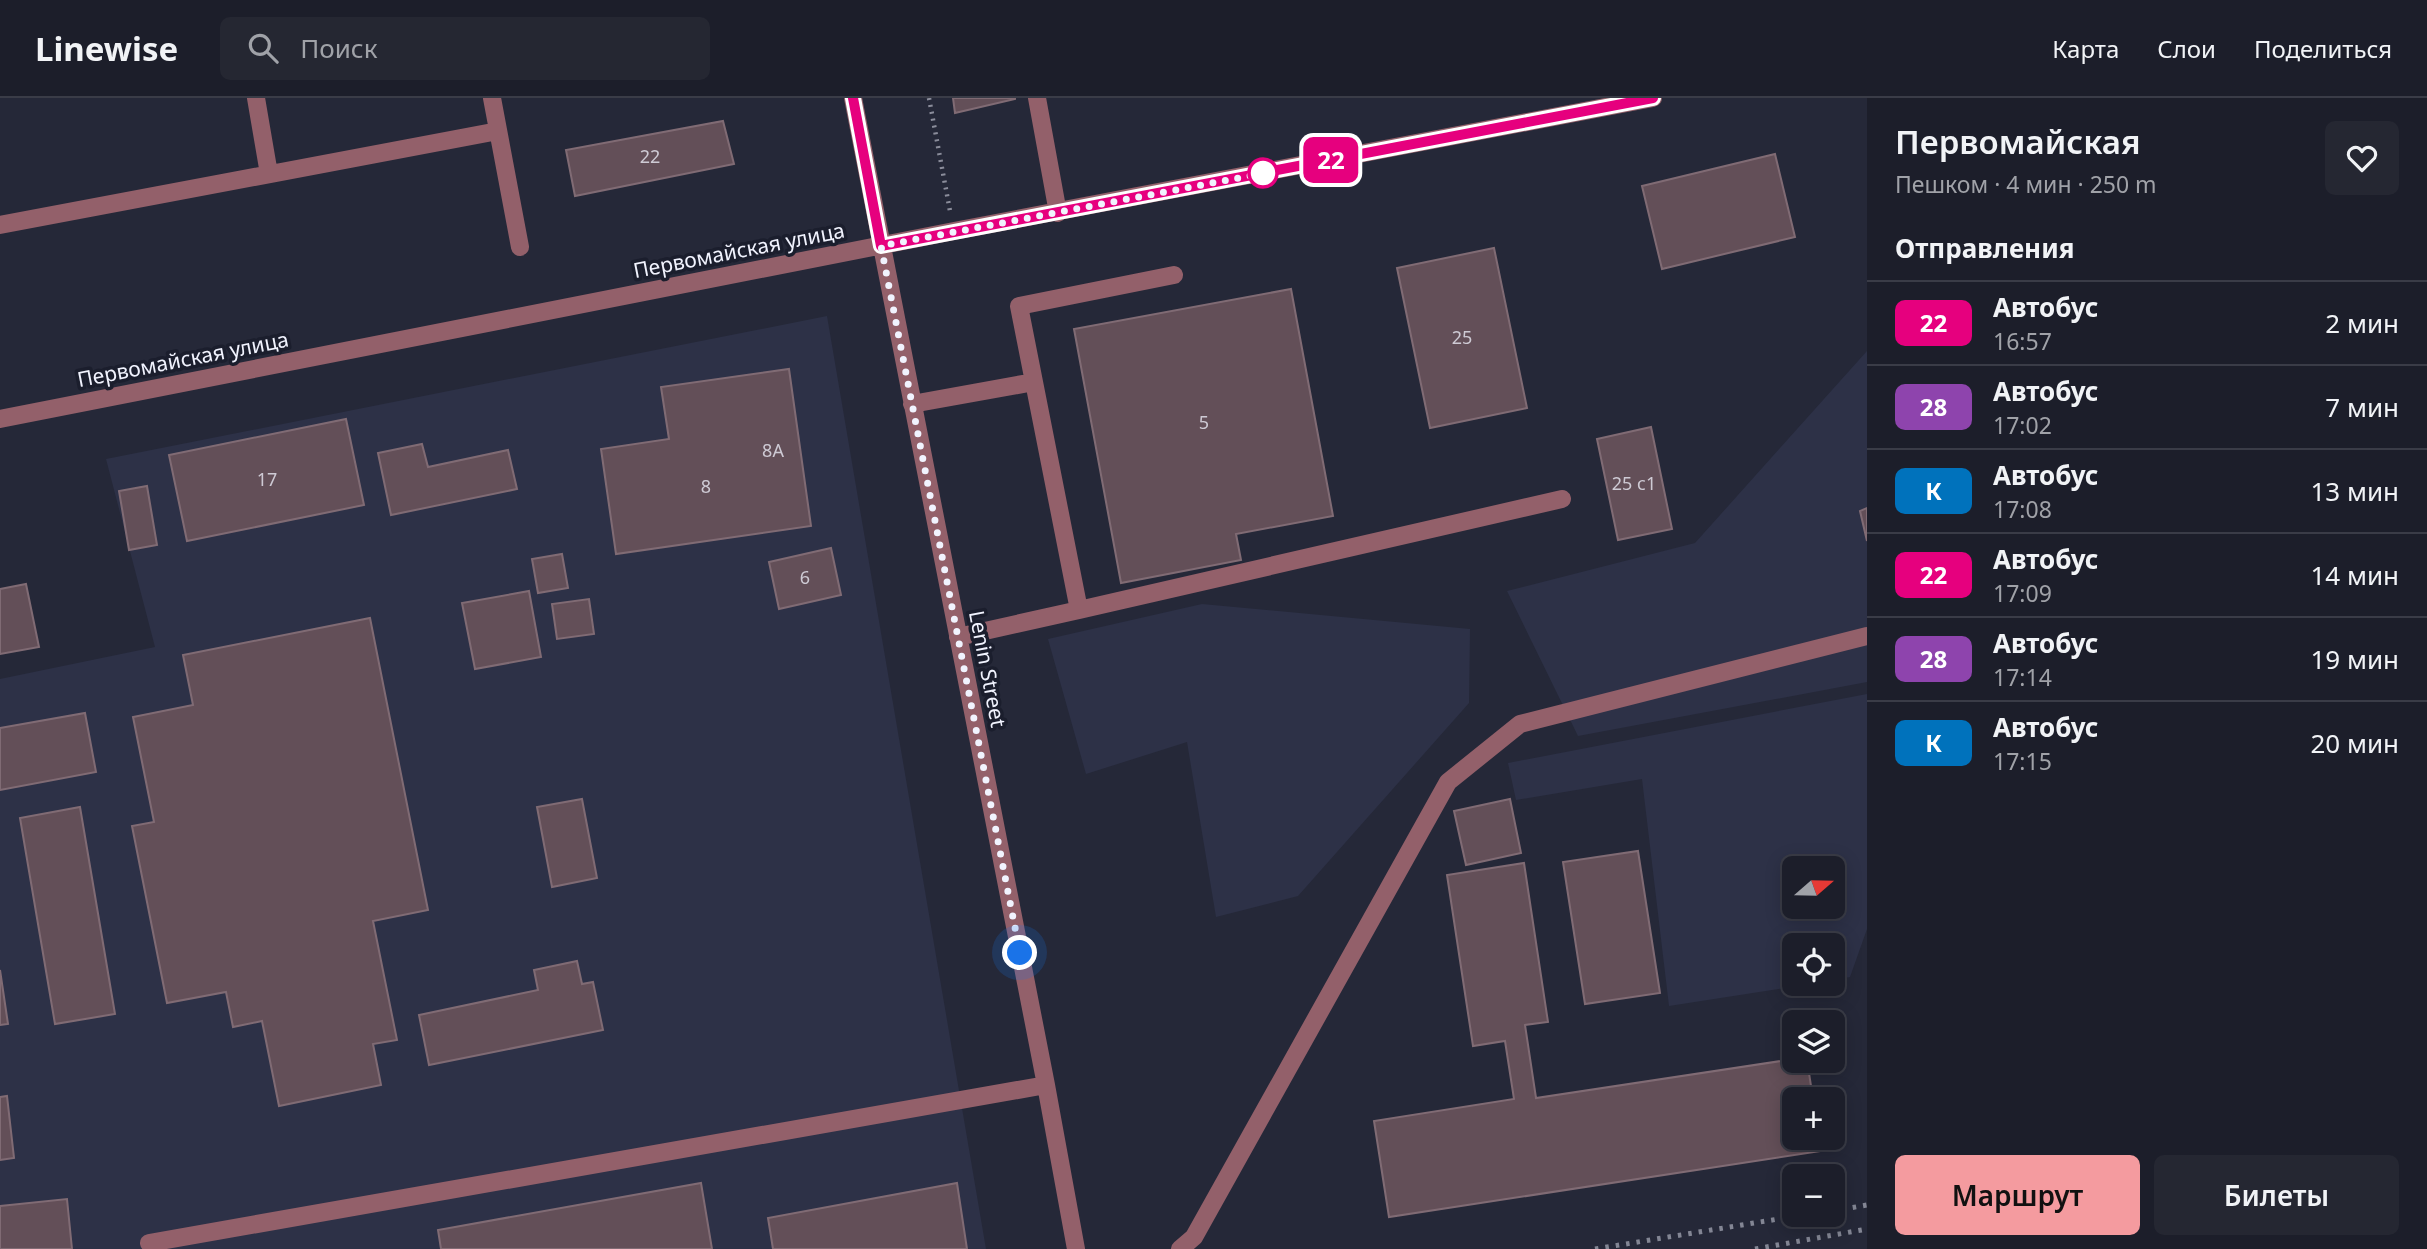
<!DOCTYPE html>
<html lang="ru">
<meta charset="utf-8">
<style>
body{margin:0;font-family:"Noto Sans",sans-serif;background:#252732;color:#f1f3f6;height:100vh;display:flex;flex-direction:column;font-size:26px;white-space:nowrap}
*{box-sizing:border-box;margin:0}
p{font-size:23px;color:#a0a2a8}
.icon{flex:none;width:38px;height:38px;fill:none;stroke:currentColor;stroke-width:2;stroke-linecap:round;stroke-linejoin:round}
.map{position:relative;flex:1;overflow:hidden}
.sheet{display:flex;flex-direction:column;background:#1c1e2a;width:560px}
.sheet>*{flex:none}
.badge{padding:0 14px;border-radius:10px;font-size:24px;line-height:46px}
.needle{width:46px;rotate:70deg}
.controls{position:absolute;left:1782px;top:758px;display:grid;gap:14px}
.controls a{display:grid;place-items:center;width:63px;height:63px;border-radius:10px;background:#1c1e2a;box-shadow:0 4px 18px #0003,0 0 0 2px #3a3c47;font-size:35px}
.you{position:absolute;width:35px;height:35px;margin:-18px;border:5px solid #fff;border-radius:50%;background:#1a73e8;box-shadow:0 0 0 10px #1a73e833}
.map>.badge{position:absolute;translate:-50% -50%;box-shadow:0 0 0 4px #fff}
h2{padding:0 28px;font-size:26px;line-height:63px}
.round{display:grid;place-items:center;flex:none;width:74px;height:74px;border-radius:10px;background:#252732}
.overview{display:flex;align-items:center;justify-content:space-between;height:119px;padding:0 28px}
h1{font-size:33px;font-weight:600;line-height:52px}
.button{display:flex;gap:14px;margin-top:auto;padding:14px 28px}
.button a{flex:1;height:80px;border-radius:10px;background:#f49b9f;color:#111;font-size:28px;font-weight:600;line-height:80px;text-align:center}
.button a+a{background:#252732;color:#f1f3f6}
ul{padding:0;list-style:none}
li{display:flex;align-items:center;gap:21px;height:84px;padding:0 28px;border-top:2px solid #3a3c47}
li div{flex:1}
li b{display:block;font-size:26px}
li em{font-style:normal}
li .badge{min-width:77px;font-weight:700;text-align:center}
header{display:flex;align-items:center;gap:42px;box-sizing:border-box;height:98px;padding:0 35px;background:#1c1e2a;border-bottom:2px solid #3a3c47}
header strong{font-size:33px}
nav{display:flex;gap:38px;margin-inline-start:auto;font-size:24px}
.search{width:490px;height:63px;background:#252732;display:flex;align-items:center;gap:18px;box-sizing:border-box;padding:0 24px;border-radius:10px;color:#a0a2a8;font-size:26px}
main{display:flex;flex:1;min-height:0}
.map>svg:first-child{display:block}
.built{fill:#2d3147;fill-rule:evenodd}
.building{fill:#634f58;stroke:#806b74;stroke-width:2}
.lines{fill:none;stroke-linecap:round;stroke-linejoin:round}
.path{stroke:#8b8d9b;stroke-width:4.5;stroke-dasharray:2 5;stroke-linecap:butt}
.minor{stroke:#93606a;stroke-width:18}
.rail{stroke:#838694;stroke-width:5;stroke-dasharray:3.5 7;stroke-linecap:butt}
.line-casing{stroke:#fff;stroke-width:16}
.line{stroke:#e6007e;stroke-width:10}
.walk{stroke:#f1f3fe;stroke-width:7;stroke-dasharray:0 12.6}
.stop-dot{fill:#fff;stroke:#e6007e;stroke-width:3.5}
.labels{text-anchor:middle;stroke-width:7;stroke-linejoin:round;paint-order:stroke}
.number-label{font-size:18px;fill:#cecad4}
.street-label{font-size:21px;fill:#f1f3fe;stroke:#1b1e2d}
</style>
<header>
<strong>Linewise</strong>
<div class="search"><svg class="icon" aria-label="search" viewBox="0 0 24 24"><circle cx="10" cy="10" r="6"/><path d="M15 15l6 6"/></svg>Поиск</div>
<nav><a>Карта</a><a>Слои</a><a>Поделиться</a></nav>
</header>
<main>
<div class="map">
<svg width="1867" height="1151" viewBox="0 0 1867 1151">
<rect width="100%" height="100%" fill="#252838"/>
<path class="built" d="M 827,218 L 986,1151 L 0,1151 L 0,581 L 155,549 L 106,361 Z
M 1867,253 L 1867,584 L 1578,638 L 1507,493 L 1695,445 Z
M 1202,506 L 1470,531 L 1469,605 L 1298,798 L 1216,819 L 1187,644 L 1086,676 L 1048,541 Z
M 1867,596 L 1867,831 L 1850,879 L 1832,882 L 1832,847 L 1794,847 L 1794,886 L 1810,886 L 1669,908 L 1642,681 L 1516,702 L 1508,665 ZM 1794,770 L 1832,770 L 1832,808 L 1794,808 Z"/>
<path class="building" d="M 953,0 L 1015,0 L 1015,1 L 955,15 Z
M 723,23 L 734,66 L 575,98 L 566,52 Z
M 1775,56 L 1795,139 L 1662,171 L 1642,88 Z
M 1494,150 L 1527,310 L 1430,330 L 1397,170 Z
M 1291,191 L 1333,418 L 1236,436 L 1241,462 L 1121,485 L 1074,231 Z
M 789,271 L 811,428 L 616,456 L 601,351 L 669,341 L 661,289 Z
M 346,321 L 364,407 L 187,443 L 169,357 Z
M 1651,329 L 1672,431 L 1618,442 L 1597,341 Z
M 422,346 L 428,369 L 508,352 L 517,391 L 391,417 L 378,355 Z
M 147,388 L 157,447 L 129,452 L 119,393 Z
M 1867,410 L 1867,443 L 1860,413 Z
M 831,450 L 841,497 L 779,511 L 769,464 Z
M 562,456 L 568,490 L 538,495 L 532,461 Z
M 26,486 L 39,549 L 0,556 L 0,491 Z
M 529,493 L 541,559 L 475,571 L 462,505 Z
M 589,501 L 594,536 L 557,541 L 552,506 Z
M 370,520 L 428,812 L 373,823 L 397,942 L 373,946 L 381,987 L 279,1008 L 262,923 L 233,929 L 226,894 L 167,905 L 132,728 L 154,724 L 133,619 L 193,607 L 183,557 Z
M 85,615 L 96,674 L 0,692 L 0,630 Z
M 582,701 L 597,780 L 552,789 L 537,709 Z
M 1510,701 L 1521,755 L 1466,767 L 1454,713 Z
M 80,709 L 115,916 L 55,926 L 20,720 Z
M 1638,753 L 1660,895 L 1585,906 L 1563,764 Z
M 1524,765 L 1548,924 L 1525,927 L 1536,1000 L 1794,961 L 1807,962 L 1813,1001 L 1794,1001 L 1794,1040 L 1819,1040 L 1821,1053 L 1389,1119 L 1374,1023 L 1514,1001 L 1505,943 L 1473,948 L 1447,777 Z
M 577,863 L 582,886 L 593,884 L 603,932 L 429,967 L 419,917 L 538,892 L 534,872 Z
M 0,872 L 8,926 L 0,927 Z
M 7,998 L 14,1060 L 0,1062 L 0,999 Z
M 701,1085 L 712,1151 L 441,1151 L 438,1132 Z
M 957,1085 L 967,1151 L 773,1151 L 768,1120 Z
M 67,1101 L 72,1151 L 0,1151 L 0,1108 Z"/>
<g class="lines">
<path class="path" d="M 929,0 L 950,113"/>
<path class="minor" d="M 256,0 L 269,76
M 492,0 L 520,149
M 853,0 L 1046,987 L 1076,1151
M 1037,0 L 1058,115
M 0,127 L 498,33
M 1034,284 L 1019,208 L 1174,177
M 912,306 L 1034,284 L 1079,512 L 958,539
M 0,321 L 954,133 L 1653,0
M 1079,512 L 1562,401
M 149,1145 L 1046,987
M 1180,1151 L 1194,1139 L 1448,684 L 1520,626 L 1867,538"/>
<path class="rail" d="M 1832,1113 L 1867,1107
M 1595,1151 L 1809,1116
M 1755,1151 L 1867,1131"/>
</g>
<g class="lines">
<g class="line-casing">
<path id="line" d="M 853,0 L 881,148 L 1653,0"/>
</g>
<use href="#line" class="line"/>
<path class="walk" d="M 1020,855 L 881,148 L 1270,74 L 1263,75"/>
</g>
<circle class="stop-dot" cx="1263" cy="75" r="14"/>
<g class="labels">
<g class="number-label">
<text x="650" y="65">22</text>
<text x="1462" y="246">25</text>
<text x="1204" y="331">5</text>
<text x="773" y="359">8А</text>
<text x="267" y="388">17</text>
<text x="1634" y="392">25 с1</text>
<text x="706" y="395">8</text>
<text x="805" y="486">6</text>
</g>
<g class="street-label">
<text transform="translate(739 153) rotate(-11)" y="7">Первомайская улица</text>
<text transform="translate(183 262) rotate(-11)" y="7">Первомайская улица</text>
<text transform="translate(987 571) rotate(79)" y="7">Lenin Street</text>
</g>
</g>
</svg>
<div class="controls">
<a><svg class="needle" viewBox="-14 -14 28 28"><path d="M0-13l5 13h-10z" fill="#e53935"/><path d="M0 13l5-13h-10z" fill="#a0a2a8"/></svg></a>
<a><svg class="icon" aria-label="locate" viewBox="0 0 24 24"><circle cx="12" cy="12" r="6"/><path d="M12 2v4M12 18v4M2 12h4M18 12h4"/></svg></a>
<a><svg class="icon" aria-label="layers" viewBox="0 0 24 24"><path d="M12 4l9 5-9 5-9-5zM3 14l9 5 9-5"/></svg></a>
<a>+</a>
<a>−</a>
</div>
<div class="you" style="left:1020px;top:855px"></div>
<b class="badge" style="left:1331px;top:62px;background:#e6007e;color:#fff">22</b>
</div>
<section class="sheet">
<div class="overview"><div><h1>Первомайская</h1><p>Пешком · 4 мин · 250 m</p></div><a class="round"><svg class="icon" aria-label="heart" viewBox="0 0 24 24"><path d="M12 20l-8-8c-3-5 5-10 8-4 3-6 11-1 8 4z"/></svg></a></div>
<h2>Отправления</h2>
<ul>
<li><span class="badge" style="background:#e6007e;color:#fff">22</span><div><b>Автобус</b><p>16:57</p></div><em>2 мин</em></li>
<li><span class="badge" style="background:#8e44ad;color:#fff">28</span><div><b>Автобус</b><p>17:02</p></div><em>7 мин</em></li>
<li><span class="badge" style="background:#0072bc;color:#fff">К</span><div><b>Автобус</b><p>17:08</p></div><em>13 мин</em></li>
<li><span class="badge" style="background:#e6007e;color:#fff">22</span><div><b>Автобус</b><p>17:09</p></div><em>14 мин</em></li>
<li><span class="badge" style="background:#8e44ad;color:#fff">28</span><div><b>Автобус</b><p>17:14</p></div><em>19 мин</em></li>
<li><span class="badge" style="background:#0072bc;color:#fff">К</span><div><b>Автобус</b><p>17:15</p></div><em>20 мин</em></li>
</ul>
<div class="button"><a>Маршрут</a><a>Билеты</a></div>
</section>
</main>
